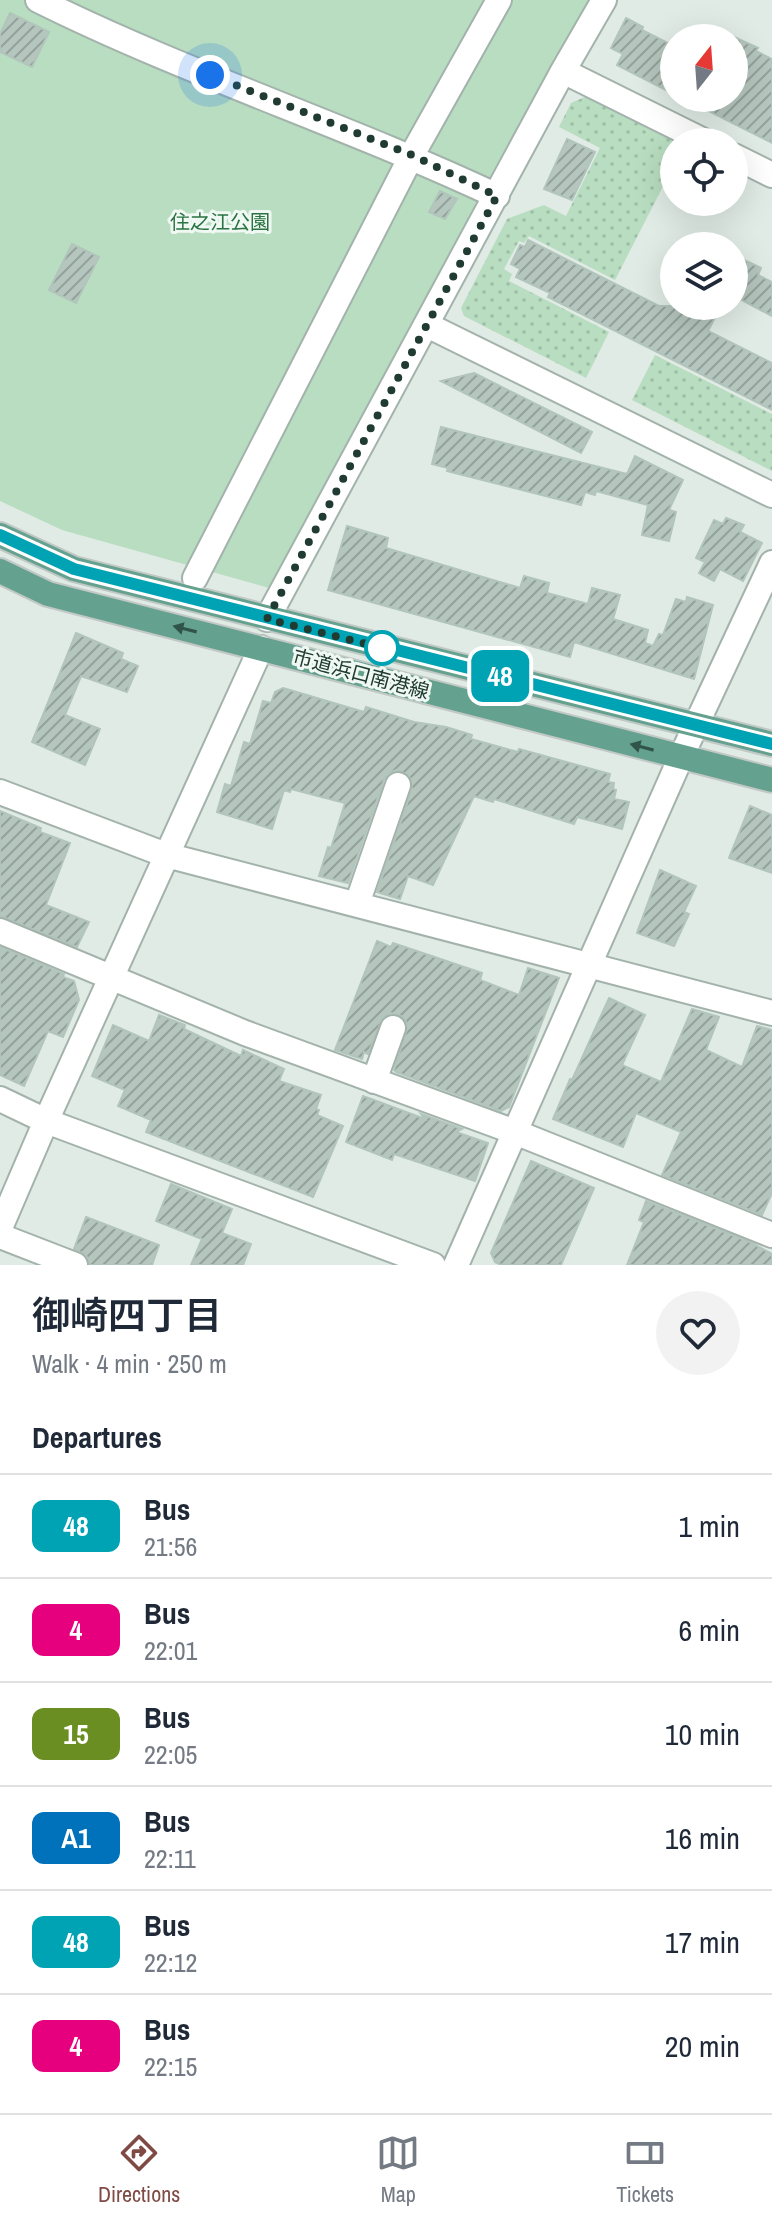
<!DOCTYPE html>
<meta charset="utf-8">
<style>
body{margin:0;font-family:"Archivo Narrow","Noto Sans JP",sans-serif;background:#f2f2f3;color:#1f2937;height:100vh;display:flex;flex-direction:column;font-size:30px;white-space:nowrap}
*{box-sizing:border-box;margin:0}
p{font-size:26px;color:#747a83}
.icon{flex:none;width:44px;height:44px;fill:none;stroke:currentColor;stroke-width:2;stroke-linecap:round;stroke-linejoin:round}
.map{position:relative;height:1265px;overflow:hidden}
.drawer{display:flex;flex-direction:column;background:#fff;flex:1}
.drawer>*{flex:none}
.badge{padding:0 16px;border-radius:12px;font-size:28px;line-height:52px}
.needle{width:52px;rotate:17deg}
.controls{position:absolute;left:660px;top:24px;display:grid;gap:16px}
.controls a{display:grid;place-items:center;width:88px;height:88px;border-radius:50%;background:#fff;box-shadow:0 8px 32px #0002;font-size:40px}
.you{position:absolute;width:40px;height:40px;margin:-20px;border:6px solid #fff;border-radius:50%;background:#1a73e8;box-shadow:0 0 0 12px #1a73e833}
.map>.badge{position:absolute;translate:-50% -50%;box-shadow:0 0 0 4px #fff}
h2{padding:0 32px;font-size:30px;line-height:72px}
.round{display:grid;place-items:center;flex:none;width:84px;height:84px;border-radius:42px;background:#f2f2f3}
.overview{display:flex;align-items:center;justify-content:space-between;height:136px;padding:0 32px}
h1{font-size:38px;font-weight:600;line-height:60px}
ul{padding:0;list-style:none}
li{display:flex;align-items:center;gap:24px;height:104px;padding:0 32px;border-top:2px solid #e0e1e3}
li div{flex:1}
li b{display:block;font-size:30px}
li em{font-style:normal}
li .badge{min-width:88px;font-weight:700;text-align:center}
.menu{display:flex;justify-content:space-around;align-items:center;height:112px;border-top:2px solid #e0e1e3;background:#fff;font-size:22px;color:#747a83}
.menu a{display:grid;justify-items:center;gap:4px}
.menu .on{color:#7f4a44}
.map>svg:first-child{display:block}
.grass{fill:url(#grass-dots)}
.green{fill:#b8ddc0}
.building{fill:url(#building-hatch);stroke:#b2c5bc;stroke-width:2}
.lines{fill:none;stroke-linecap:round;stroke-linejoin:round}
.minor-casing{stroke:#a3b3ac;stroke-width:28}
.major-casing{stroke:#c1c8c6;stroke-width:28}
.minor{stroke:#fff;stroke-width:24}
.major{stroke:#64a18e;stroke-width:24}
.oneway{fill:#315449}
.line-casing{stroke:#fff;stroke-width:18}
.line{stroke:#00a3b4;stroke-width:12}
.walk{stroke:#203b32;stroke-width:8;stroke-dasharray:0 14.4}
.stop-dot{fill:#fff;stroke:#00a3b4;stroke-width:4}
.labels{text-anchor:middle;stroke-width:6;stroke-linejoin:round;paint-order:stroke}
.park-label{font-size:20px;fill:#2a7342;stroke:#f0f8f3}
.street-label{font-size:20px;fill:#203b32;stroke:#f0f8f3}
</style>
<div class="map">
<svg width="772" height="1265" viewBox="0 0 772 1265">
<defs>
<pattern id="grass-dots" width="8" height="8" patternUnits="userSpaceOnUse" patternTransform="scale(2)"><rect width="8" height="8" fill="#b8ddc0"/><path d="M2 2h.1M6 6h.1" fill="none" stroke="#9ebfa5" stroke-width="1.8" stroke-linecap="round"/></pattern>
<pattern id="building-hatch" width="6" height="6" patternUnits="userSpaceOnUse" patternTransform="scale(2)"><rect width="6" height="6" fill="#b5c6be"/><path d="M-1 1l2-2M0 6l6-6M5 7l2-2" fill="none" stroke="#93a29b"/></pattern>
</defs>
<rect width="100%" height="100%" fill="#e0ebe5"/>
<path class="grass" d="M 587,96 L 678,142 L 674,142 L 674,165 L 615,280 L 529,236 L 524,243 L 519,241 L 504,269 L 512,274 L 509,281 L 609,332 L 586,378 L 464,316 L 461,308 L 507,219 L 544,205 L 566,216 L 600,148 L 559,127 L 571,103 Z
M 655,355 L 772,414 L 772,471 L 632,400 Z"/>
<path class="green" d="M 0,0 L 590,0 L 273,589 L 62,530 L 0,501 Z"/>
<path class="building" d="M 10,13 L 49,32 L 32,67 L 0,52 L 0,34 Z
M 626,18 L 643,27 L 642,30 L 674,46 L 674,94 L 617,65 L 623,54 L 611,48 Z
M 734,37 L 758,48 L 756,51 L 772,59 L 772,143 L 683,98 L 734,98 Z
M 567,139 L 595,152 L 572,200 L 544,189 Z
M 440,191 L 457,199 L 445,219 L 429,212 Z
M 528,240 L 659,306 L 721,306 L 708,331 L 772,363 L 772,410 L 548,297 L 550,293 L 516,277 L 520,269 L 511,264 L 520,245 L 525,247 Z
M 72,244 L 99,257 L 76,303 L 49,290 Z
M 734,255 L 761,268 L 758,275 L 772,282 L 772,316 L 734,296 Z
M 474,373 L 592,432 L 581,453 L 441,381 Z
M 441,427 L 627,474 L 635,456 L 683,480 L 669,510 L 676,512 L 669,541 L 642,535 L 648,505 L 596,491 L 595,495 L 585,492 L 581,505 L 447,471 L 448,468 L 432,464 Z
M 726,518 L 744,525 L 740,532 L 762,543 L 743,581 L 720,569 L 714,581 L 699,573 L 705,562 L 696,558 L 714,520 L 723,524 Z
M 347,526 L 388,538 L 386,548 L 520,588 L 524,576 L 549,583 L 547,593 L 588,604 L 592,588 L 620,595 L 613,619 L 648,630 L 645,643 L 653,646 L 659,634 L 663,635 L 676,599 L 686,602 L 687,597 L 713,605 L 694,679 L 574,642 L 570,657 L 328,590 Z
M 76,633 L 123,653 L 121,659 L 138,666 L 127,692 L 81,676 L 65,715 L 100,729 L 85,765 L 32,742 Z
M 283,688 L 364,712 L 366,707 L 414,722 L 446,727 L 472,735 L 471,739 L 518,752 L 519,749 L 610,774 L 608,782 L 614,783 L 613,789 L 616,790 L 614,799 L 629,802 L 622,829 L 577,817 L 574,824 L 494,799 L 493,802 L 474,796 L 433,885 L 408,876 L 400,899 L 377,892 L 412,789 L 409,775 L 396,770 L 389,773 L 384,780 L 348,883 L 319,876 L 328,847 L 331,848 L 345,803 L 291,789 L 290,792 L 284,790 L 272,829 L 217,812 L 225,784 L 231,786 L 244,742 L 250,744 L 263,701 L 271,703 L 275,692 Z
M 750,806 L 772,815 L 772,873 L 729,858 Z
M 0,811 L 41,828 L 40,832 L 70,843 L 46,905 L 89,922 L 77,947 L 0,916 Z
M 660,870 L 696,886 L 684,912 L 689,914 L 674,946 L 637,933 Z
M 377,941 L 391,947 L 393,943 L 482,973 L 480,980 L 519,995 L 528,968 L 559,978 L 509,1107 L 501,1111 L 396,1072 L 394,1070 L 408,1026 L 404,1018 L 397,1014 L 390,1013 L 383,1017 L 368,1054 L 364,1052 L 362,1059 L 335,1050 Z
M 0,947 L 64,974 L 63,977 L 74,981 L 79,1000 L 63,1037 L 48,1031 L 24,1086 L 0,1075 Z
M 609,998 L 645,1015 L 622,1065 L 661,1082 L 692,1009 L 719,1017 L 706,1050 L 742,1067 L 757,1026 L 772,1030 L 772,1193 L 762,1215 L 662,1175 L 681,1132 L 636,1113 L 623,1147 L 553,1119 L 570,1079 L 572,1080 Z
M 159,1015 L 185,1025 L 184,1029 L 241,1056 L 243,1050 L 284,1069 L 279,1081 L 321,1095 L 316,1109 L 319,1110 L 317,1115 L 343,1126 L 313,1197 L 146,1132 L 151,1120 L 118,1106 L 125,1090 L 92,1076 L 113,1025 L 149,1041 Z
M 363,1096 L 425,1119 L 421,1114 L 462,1129 L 456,1132 L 488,1143 L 475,1181 L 394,1154 L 392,1160 L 346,1142 Z
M 531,1161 L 594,1188 L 561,1265 L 501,1265 L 495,1262 L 491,1253 Z
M 171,1184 L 232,1209 L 222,1233 L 251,1244 L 243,1265 L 191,1265 L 202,1239 L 156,1221 Z
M 646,1201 L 750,1242 L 772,1254 L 772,1265 L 627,1265 L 644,1222 L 639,1220 Z
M 86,1217 L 159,1245 L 152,1265 L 90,1265 L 86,1255 L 74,1249 Z"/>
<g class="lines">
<g class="minor-casing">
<path id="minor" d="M 38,0 C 187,74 346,125 497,196
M 563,71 L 706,142
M 734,156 L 772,175
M 427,325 L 772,495
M 195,578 L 412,155 L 499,0
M 267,619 L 563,71 L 604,0
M 0,792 L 166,855 L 772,1013
M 357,904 L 398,785
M 0,931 L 245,1033 L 515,1132 L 772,1235
M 374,1081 L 393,1028
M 0,1099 L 46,1121 L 433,1265
M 0,1228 L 46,1121 L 261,648
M 0,1236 L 75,1265
M 456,1265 L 681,757 L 772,563"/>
</g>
<g class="major-casing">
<path id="major" d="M 0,535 L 74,569 L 772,744
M 0,571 L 48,594 L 772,780"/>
</g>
<use href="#minor" class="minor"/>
<use href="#major" class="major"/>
</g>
<defs><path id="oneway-solid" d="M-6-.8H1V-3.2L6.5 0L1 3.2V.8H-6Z" transform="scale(2)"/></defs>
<g class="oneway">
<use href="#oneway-solid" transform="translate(185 629) rotate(-166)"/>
<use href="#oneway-solid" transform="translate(642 747) rotate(-165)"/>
</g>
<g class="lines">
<g class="line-casing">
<path id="line" d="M 0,535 L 74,569 L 772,744"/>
</g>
<use href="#line" class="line"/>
<path class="walk" d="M 210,75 L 412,155 L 497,196 L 267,619 L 382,648"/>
</g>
<circle class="stop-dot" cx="382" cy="648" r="16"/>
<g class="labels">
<g class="park-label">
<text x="220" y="229">住之江公園</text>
</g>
<g class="street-label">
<text transform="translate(361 674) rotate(15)" y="7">市道浜口南港線</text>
</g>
</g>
</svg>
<div class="controls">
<a><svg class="needle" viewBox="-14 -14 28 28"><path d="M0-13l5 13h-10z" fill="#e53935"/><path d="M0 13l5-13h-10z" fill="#747a83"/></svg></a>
<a><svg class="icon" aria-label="locate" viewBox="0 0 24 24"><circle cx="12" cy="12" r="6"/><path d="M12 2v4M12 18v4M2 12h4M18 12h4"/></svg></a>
<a><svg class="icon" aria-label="layers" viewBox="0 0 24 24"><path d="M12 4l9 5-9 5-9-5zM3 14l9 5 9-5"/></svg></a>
</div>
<div class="you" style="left:210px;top:75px"></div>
<b class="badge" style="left:500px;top:676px;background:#00a3b4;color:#fff">48</b>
</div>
<section class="drawer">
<div class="overview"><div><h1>御崎四丁目</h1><p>Walk · 4 min · 250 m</p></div><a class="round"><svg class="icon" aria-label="heart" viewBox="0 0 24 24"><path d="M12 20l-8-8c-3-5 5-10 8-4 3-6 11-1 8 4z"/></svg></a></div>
<h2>Departures</h2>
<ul>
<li><span class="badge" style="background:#00a3b4;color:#fff">48</span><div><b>Bus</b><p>21:56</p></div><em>1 min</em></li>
<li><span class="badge" style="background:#e6007e;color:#fff">4</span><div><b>Bus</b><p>22:01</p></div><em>6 min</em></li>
<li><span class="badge" style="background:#6b8e23;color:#fff">15</span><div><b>Bus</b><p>22:05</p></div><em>10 min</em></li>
<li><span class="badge" style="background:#0072bc;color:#fff">A1</span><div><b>Bus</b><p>22:11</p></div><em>16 min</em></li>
<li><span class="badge" style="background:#00a3b4;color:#fff">48</span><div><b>Bus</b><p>22:12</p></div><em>17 min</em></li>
<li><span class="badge" style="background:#e6007e;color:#fff">4</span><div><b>Bus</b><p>22:15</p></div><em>20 min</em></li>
</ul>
</section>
<nav class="menu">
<a class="on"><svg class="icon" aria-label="directions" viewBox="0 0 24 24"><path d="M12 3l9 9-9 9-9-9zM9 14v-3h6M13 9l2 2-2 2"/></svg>Directions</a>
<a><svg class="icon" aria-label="map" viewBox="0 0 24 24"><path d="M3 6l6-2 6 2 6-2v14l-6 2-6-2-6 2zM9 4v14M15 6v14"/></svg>Map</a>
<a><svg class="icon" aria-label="tickets" viewBox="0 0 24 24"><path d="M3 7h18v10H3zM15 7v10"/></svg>Tickets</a>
</nav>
